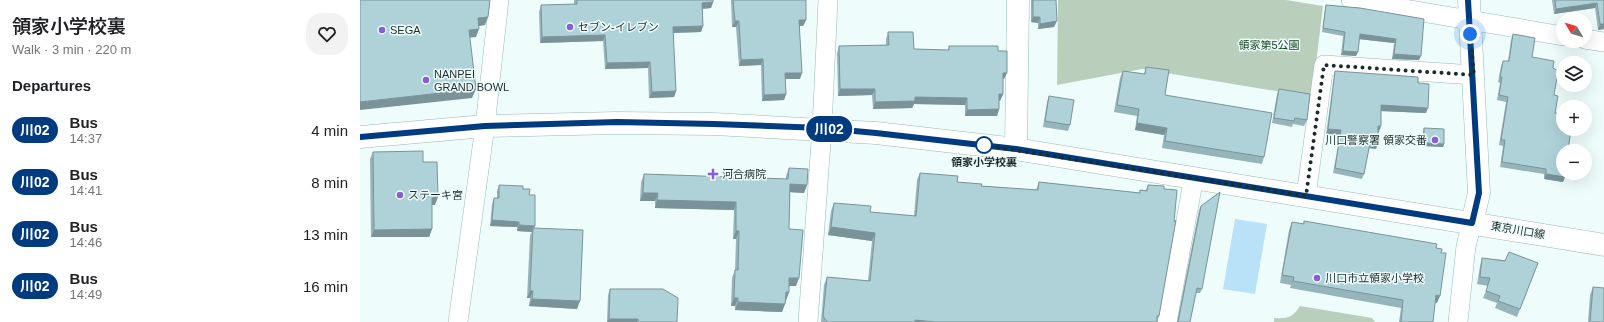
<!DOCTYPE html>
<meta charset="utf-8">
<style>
body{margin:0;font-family:Helvetica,"Noto Sans JP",sans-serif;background:#f2f2f2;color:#202124;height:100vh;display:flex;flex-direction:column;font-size:15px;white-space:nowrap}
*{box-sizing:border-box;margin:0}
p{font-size:13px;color:#757577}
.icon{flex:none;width:22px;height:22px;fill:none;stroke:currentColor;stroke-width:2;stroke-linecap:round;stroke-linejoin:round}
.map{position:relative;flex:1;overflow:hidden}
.sheet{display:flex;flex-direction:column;background:#fff;width:360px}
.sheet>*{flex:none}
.badge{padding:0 8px;border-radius:13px;font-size:14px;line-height:26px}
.needle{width:26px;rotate:308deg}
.fabs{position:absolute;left:1196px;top:12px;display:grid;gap:8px}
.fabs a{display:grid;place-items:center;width:36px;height:36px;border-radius:50%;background:#fff;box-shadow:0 4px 16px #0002;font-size:20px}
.you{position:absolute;width:20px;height:20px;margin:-10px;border:3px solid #fff;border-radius:50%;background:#1a73e8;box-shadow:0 0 0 6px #1a73e833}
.map>.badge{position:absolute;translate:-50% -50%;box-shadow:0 0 0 2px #fff}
h2{padding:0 12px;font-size:15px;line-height:36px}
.round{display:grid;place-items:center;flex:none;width:42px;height:42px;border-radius:16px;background:#f2f2f2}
.overview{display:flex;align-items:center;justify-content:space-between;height:68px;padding:0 12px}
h1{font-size:19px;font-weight:600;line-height:30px}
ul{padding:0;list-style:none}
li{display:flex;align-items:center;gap:12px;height:52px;padding:0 12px}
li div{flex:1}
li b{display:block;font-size:15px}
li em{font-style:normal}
li .badge{min-width:44px;font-weight:700;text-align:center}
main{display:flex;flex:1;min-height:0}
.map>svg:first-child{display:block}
.green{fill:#b9cfbb}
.water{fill:#b9e1f7}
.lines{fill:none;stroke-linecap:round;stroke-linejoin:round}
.minor-casing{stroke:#96bab7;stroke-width:20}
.tertiary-casing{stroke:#96bab7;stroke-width:23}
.secondary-casing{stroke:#96bab7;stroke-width:23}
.minor{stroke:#fff;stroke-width:19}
.tertiary{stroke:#fff;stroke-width:22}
.secondary{stroke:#fff;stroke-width:22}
.wall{fill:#96b5bb}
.shaded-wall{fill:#7a9398}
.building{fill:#afd2d9;stroke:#7a9398}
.line-casing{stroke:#fff;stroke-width:9}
.line{stroke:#003b80;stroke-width:6}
.walk{stroke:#1d2b2a;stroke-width:4;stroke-dasharray:0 7.2}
.poi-dot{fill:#855ed8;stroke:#eefdfc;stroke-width:1.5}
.stop-dot{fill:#fff;stroke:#003b80;stroke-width:2}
.labels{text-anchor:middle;stroke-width:3;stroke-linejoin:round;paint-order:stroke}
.poi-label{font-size:11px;fill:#1d2b2a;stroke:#eefdfc;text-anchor:start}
.park-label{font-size:11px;fill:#0f3f1a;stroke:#eefdfc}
.stop-label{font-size:11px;font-weight:bold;fill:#1d2b2a;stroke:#eefdfc}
.street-label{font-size:11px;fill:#1d2b2a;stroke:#eefdfc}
</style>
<main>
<section class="sheet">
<div class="overview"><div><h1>領家小学校裏</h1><p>Walk · 3 min · 220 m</p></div><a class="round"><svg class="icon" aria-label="heart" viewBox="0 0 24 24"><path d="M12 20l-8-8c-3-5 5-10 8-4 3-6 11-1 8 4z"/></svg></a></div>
<h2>Departures</h2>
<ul>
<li><span class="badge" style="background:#003b80;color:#fff">川02</span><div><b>Bus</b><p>14:37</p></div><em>4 min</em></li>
<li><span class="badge" style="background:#003b80;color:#fff">川02</span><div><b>Bus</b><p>14:41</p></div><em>8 min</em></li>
<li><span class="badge" style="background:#003b80;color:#fff">川02</span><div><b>Bus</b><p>14:46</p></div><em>13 min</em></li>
<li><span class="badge" style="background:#003b80;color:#fff">川02</span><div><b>Bus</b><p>14:49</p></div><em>16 min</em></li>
</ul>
</section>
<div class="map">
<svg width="1244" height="322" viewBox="0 0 1244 322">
<rect width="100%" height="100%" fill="#eefdfc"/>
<path class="green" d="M 698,0 L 926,0 L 963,6 L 952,97 L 782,69 L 697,85 Z
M 940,306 L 1012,318 L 1015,322 L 914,322 L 914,318 C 928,319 933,317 940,306 Z"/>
<path class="water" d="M 875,219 L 907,224 L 895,294 L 863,289 Z"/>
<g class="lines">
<g class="minor-casing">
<path id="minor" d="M 991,0 L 1203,36
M 1225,39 L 1244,42
M 946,196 L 964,65 L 1114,75
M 98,322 L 125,126 L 139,0
M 448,322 L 462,128 L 468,0
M 807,322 L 834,177
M 1098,322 L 1106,246 L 1112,223"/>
</g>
<g class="tertiary-casing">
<path id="tertiary" d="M 1109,0 L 1119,193 L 1112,223
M 656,149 L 658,0"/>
</g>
<g class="secondary-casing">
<path id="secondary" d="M 0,137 L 125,126 L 257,123 L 354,124 L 516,133 L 656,149 L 1244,245"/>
</g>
<use href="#minor" class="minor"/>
<use href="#tertiary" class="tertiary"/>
<use href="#secondary" class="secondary"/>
</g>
<path class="wall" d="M 214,0 L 353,0 L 353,2 L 351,8 L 342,9 L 343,26 L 341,32 L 313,33 L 316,91 L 314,97 L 289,98 L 288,68 L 245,69 L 243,41 L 180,43 L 179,12 L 181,5 L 214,5 Z
M 371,0 L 446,0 L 446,20 L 443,26 L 440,26 L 440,79 L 425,79 L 426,94 L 424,100 L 402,101 L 401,65 L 379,66 L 376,27 L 372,27 Z
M 671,0 L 696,0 L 694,27 L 678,29 L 678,23 L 671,22 Z
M 1192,0 L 1244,0 L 1244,29 L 1238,30 L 1235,8 L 1194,14 Z
M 966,5 L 1000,8 L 1059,60 L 1032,59 L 1034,43 L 999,39 L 996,56 L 981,55 L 983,36 L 962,32 L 965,9 Z
M 528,32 L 554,49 L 588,50 L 589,46 L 638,51 L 644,79 L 643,79 L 643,94 L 640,101 L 639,101 L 639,109 L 637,116 L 605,116 L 605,105 L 554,104 L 552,108 L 513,109 L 512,95 L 478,96 L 477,53 L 479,46 L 526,45 L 526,39 Z
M 1153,34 L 1172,57 L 1193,68 L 1195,113 L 1205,177 L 1203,182 L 1184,179 L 1184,174 L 1140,167 L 1143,146 L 1139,145 L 1146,102 L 1137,100 L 1140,83 L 1138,82 L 1141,66 L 1143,61 L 1148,61 L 1151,40 Z
M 786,67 L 805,95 L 904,157 L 902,164 L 802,148 L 804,135 L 775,130 L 777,116 L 754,112 L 760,78 L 763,71 L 784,74 Z
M 975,71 L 1058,83 L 1066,113 L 1021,111 L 1019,132 L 1018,132 L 1018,143 L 1016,149 L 1009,148 L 1004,174 L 1002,179 L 973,173 L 980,135 L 966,134 L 974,77 Z
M 919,89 L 947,120 L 944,126 L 933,124 L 932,127 L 912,123 L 917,94 Z
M 689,96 L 710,125 L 708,131 L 683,127 L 687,102 Z
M 1064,128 L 1084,144 L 1083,147 L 1063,146 L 1063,131 Z
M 13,152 L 63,162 L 75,205 L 72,205 L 72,229 L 69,237 L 11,237 L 10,159 Z
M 429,168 L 447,185 L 444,193 L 430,192 L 429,229 L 436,286 L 429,286 L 429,292 L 422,312 L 375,310 L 375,306 L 371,306 L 372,278 L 375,270 L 376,239 L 373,239 L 374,210 L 295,208 L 295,201 L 280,201 L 281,182 L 284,174 L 426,179 L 426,176 Z
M 560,173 L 597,182 L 621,186 L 676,190 L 679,182 L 779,193 L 780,190 L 786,190 L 788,185 L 799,316 L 797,322 L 461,322 L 464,285 L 467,277 L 508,281 L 512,241 L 468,235 L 471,211 L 474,203 L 510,212 L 554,216 L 557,180 Z
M 139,185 L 163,189 L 169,195 L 174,228 L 217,309 L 169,306 L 170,298 L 167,298 L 170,235 L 172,232 L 157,231 L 157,227 L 130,226 L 132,204 L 134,198 L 137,198 L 137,191 Z
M 841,206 L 842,289 L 840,293 L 836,293 L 830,322 L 817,322 L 839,210 Z
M 944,221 L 1076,248 L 1081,253 L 1077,303 L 1075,303 L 1073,322 L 1039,322 L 1041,308 L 930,288 L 931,285 L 920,283 L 929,230 L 932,222 L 943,224 Z
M 1122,258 L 1178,263 L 1157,317 L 1135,308 L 1137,303 L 1123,298 L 1128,286 L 1117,284 L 1120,266 Z
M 1233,287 L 1244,322 L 1228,322 L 1230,295 Z
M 250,289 L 317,322 L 247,322 L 248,295 Z"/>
<path class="shaded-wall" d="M 353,2 L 351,8 L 340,9 L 342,3 Z
M 1237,3 L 1235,8 L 1194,14 L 1196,9 Z
M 128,17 L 125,25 L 114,27 L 118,18 Z
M 673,17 L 680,17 L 678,23 L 671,22 Z
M 439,20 L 446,20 L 443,26 L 437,26 Z
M 375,21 L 379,21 L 376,27 L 372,27 Z
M 697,21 L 694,27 L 678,29 L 680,24 Z
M 1240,24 L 1244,24 L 1244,29 L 1238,30 Z
M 343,26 L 341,32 L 311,33 L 313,27 Z
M 119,29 L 116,37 L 106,38 L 109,30 Z
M 1000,34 L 1036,39 L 1034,43 L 998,39 Z
M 245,35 L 243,41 L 180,43 L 182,37 Z
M 983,51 L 998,52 L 996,56 L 981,55 Z
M 1034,54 L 1061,56 L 1059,60 L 1032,59 Z
M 403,59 L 401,65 L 379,66 L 381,60 Z
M 290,62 L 288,68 L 245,69 L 247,63 Z
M 425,73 L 442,73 L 440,79 L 423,79 Z
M 643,73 L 647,73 L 644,79 L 641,79 Z
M 116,89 L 112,98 L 0,110 L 0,102 Z
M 480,89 L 515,89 L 512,95 L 478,96 Z
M 316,91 L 314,97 L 289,98 L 292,92 Z
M 426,94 L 424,100 L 402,101 L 404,95 Z
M 639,94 L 643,94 L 640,101 L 637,101 Z
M 555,97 L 607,98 L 605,105 L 554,104 L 552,108 L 513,109 L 515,102 Z
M 1021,105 L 1068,108 L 1066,113 L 1019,111 Z
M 639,109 L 637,116 L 605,116 L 607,110 Z
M 777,123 L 807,128 L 804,135 L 775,130 Z
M 1018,126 L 1021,126 L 1019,132 L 1016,132 Z
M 968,129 L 981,130 L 980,135 L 966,134 Z
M 1010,143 L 1018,143 L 1016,149 L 1008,148 Z
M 1064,143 L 1084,144 L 1083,147 L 1063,146 Z
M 1186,174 L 1205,177 L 1203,182 L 1184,179 Z
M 430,184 L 447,185 L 444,193 L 427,192 Z
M 283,193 L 298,193 L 295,201 L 280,201 Z
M 78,197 L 75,205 L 69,205 L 72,198 Z
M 297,200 L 376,202 L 374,210 L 295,208 Z
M 132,220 L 159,222 L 157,227 L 130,226 Z
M 159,225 L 175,226 L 173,232 L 173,228 L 172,232 L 157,231 Z
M 471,227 L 515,233 L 512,241 L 468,235 Z
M 72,229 L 69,237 L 11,237 L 14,230 Z
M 376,231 L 379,231 L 376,239 L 373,239 Z
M 429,278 L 439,278 L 436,286 L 426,286 Z
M 170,291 L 173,291 L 170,298 L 167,298 Z
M 426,292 L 429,292 L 426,300 Z
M 1076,295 L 1080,296 L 1077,303 L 1073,303 Z
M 374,298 L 378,298 L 375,306 L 371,306 Z
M 172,299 L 220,301 L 217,309 L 169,306 Z
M 378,302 L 425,304 L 422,312 L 375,310 Z
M 249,319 L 278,319 L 277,322 L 247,322 Z
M 555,320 L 575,322 L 554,322 Z"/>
<path class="building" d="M 0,0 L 130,0 L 128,17 L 118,18 L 119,29 L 109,30 L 116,89 L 0,102 Z
M 217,0 L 353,0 L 353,2 L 342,3 L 343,26 L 313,27 L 316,91 L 292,92 L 290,62 L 247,63 L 245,35 L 182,37 L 181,5 L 217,4 Z
M 373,0 L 446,0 L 446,20 L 439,20 L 442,73 L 425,73 L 426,94 L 404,95 L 403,59 L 381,60 L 379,21 L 375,21 Z
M 673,0 L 696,0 L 697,21 L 680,24 L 680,17 L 673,17 Z
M 1195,0 L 1244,0 L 1244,24 L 1240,24 L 1237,3 L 1196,9 Z
M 966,5 L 1000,8 L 1064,19 L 1061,56 L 1034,54 L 1036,39 L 1000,34 L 998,52 L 983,51 L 985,32 L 963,28 Z
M 528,32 L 553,32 L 554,49 L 589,50 L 589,46 L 638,46 L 638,51 L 647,51 L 647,73 L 643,73 L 643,94 L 639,94 L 639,109 L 607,110 L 607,98 L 555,97 L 555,101 L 515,102 L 515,89 L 480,89 L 479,46 L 529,45 Z
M 1153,34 L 1175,38 L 1172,57 L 1194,61 L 1193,68 L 1198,71 L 1194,95 L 1198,96 L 1195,113 L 1203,114 L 1203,129 L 1211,129 L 1208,151 L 1203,151 L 1203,173 L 1205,173 L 1205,177 L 1186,174 L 1186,169 L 1142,162 L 1145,140 L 1141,140 L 1148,97 L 1139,95 L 1142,77 L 1140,77 L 1143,61 L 1149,61 Z
M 786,67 L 809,70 L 805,95 L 912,113 L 904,157 L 805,141 L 807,128 L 777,123 L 779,109 L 757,105 L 763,71 L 785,74 Z
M 975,71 L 1058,77 L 1058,83 L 1069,84 L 1068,108 L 1021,105 L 1021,126 L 1018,126 L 1018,143 L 1010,143 L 1004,174 L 975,168 L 981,130 L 968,129 Z
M 919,89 L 950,94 L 947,120 L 935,118 L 934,121 L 914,118 Z
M 689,96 L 714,100 L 710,125 L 685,121 Z
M 1064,128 L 1084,129 L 1084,144 L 1064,143 Z
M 63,151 L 63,162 L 77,162 L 78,197 L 72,198 L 72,229 L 14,230 L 13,152 Z
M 429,168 L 448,169 L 447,185 L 430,184 L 429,229 L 443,230 L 439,278 L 429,278 L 429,292 L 426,292 L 425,304 L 378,302 L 378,298 L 374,298 L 375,270 L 378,270 L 379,231 L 376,231 L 376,202 L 297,200 L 298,193 L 283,193 L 284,174 L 428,179 Z
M 560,173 L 598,176 L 597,182 L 622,184 L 621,186 L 678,190 L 679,182 L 780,193 L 780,190 L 787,191 L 788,185 L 804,186 L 804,189 L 817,190 L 814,222 L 816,220 L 799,316 L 797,316 L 797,322 L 575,322 L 555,320 L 555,322 L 467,322 L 463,316 L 467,277 L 510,281 L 515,233 L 471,227 L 474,203 L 511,206 L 510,212 L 556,216 Z
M 139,185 L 163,186 L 163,189 L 170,189 L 169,195 L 175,195 L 175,226 L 159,225 L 159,222 L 132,220 L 134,198 L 139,198 Z
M 860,192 L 842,289 L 837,288 L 830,322 L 818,322 L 841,206 Z
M 944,221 L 1077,244 L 1076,248 L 1082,249 L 1081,253 L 1086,253 L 1080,296 L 1076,295 L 1073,322 L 1041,322 L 1043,300 L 933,281 L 934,277 L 922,275 L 932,222 L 944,224 Z
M 173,228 L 223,230 L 220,301 L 172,299 L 173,291 L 170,291 Z
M 1149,252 L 1178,263 L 1160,309 L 1138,301 L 1140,296 L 1126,291 L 1130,278 L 1120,277 L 1122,258 L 1145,261 Z
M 1233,287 L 1244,288 L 1244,322 L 1230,322 Z
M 250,289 L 303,289 L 318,298 L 317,322 L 278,322 L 278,319 L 249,319 Z"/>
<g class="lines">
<g class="line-casing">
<path id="line" d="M 0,137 L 125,126 L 257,122 L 354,124 L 462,128 L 516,133 L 656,149 L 1112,223 L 1119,193 L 1108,0"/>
</g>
<use href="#line" class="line"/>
<path class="walk" d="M 624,145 L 946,196 L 964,65 L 1114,75 L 1110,34"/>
</g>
<g class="poi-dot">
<circle cx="210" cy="27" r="4"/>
<circle cx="22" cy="30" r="4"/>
<circle cx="66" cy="80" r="4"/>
<circle cx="1075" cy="140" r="4"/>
<path d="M351 168h4v4h4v4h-4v4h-4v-4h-4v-4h4z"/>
<circle cx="40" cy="195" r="4"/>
<circle cx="957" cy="278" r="4"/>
</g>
<circle class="stop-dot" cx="624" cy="145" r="8"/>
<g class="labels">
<g class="poi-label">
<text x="218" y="31">セブン-イレブン</text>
<text x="30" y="34">SEGA</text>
<text x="74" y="78">NANPEI<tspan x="74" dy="13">GRAND BOWL</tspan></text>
<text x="1067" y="144" text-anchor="end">川口警察署 領家交番</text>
<text x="362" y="178">河合病院</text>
<text x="48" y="199">ステーキ宮</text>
<text x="965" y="282">川口市立領家小学校</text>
</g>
<g class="park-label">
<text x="909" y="49">領家第5公園</text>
</g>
<g class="stop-label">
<text x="624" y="166">領家小学校裏</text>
</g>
<g class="street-label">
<text transform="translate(1158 230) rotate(10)" y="4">東京川口線</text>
</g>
</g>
</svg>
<div class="fabs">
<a><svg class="needle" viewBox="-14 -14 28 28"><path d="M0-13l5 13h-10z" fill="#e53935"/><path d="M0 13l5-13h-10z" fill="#757577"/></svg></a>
<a><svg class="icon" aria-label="layers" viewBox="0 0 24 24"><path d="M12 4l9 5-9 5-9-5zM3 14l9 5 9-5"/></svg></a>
<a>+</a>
<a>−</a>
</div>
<div class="you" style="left:1110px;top:34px"></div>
<b class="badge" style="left:469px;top:129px;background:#003b80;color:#fff">川02</b>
</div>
</main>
